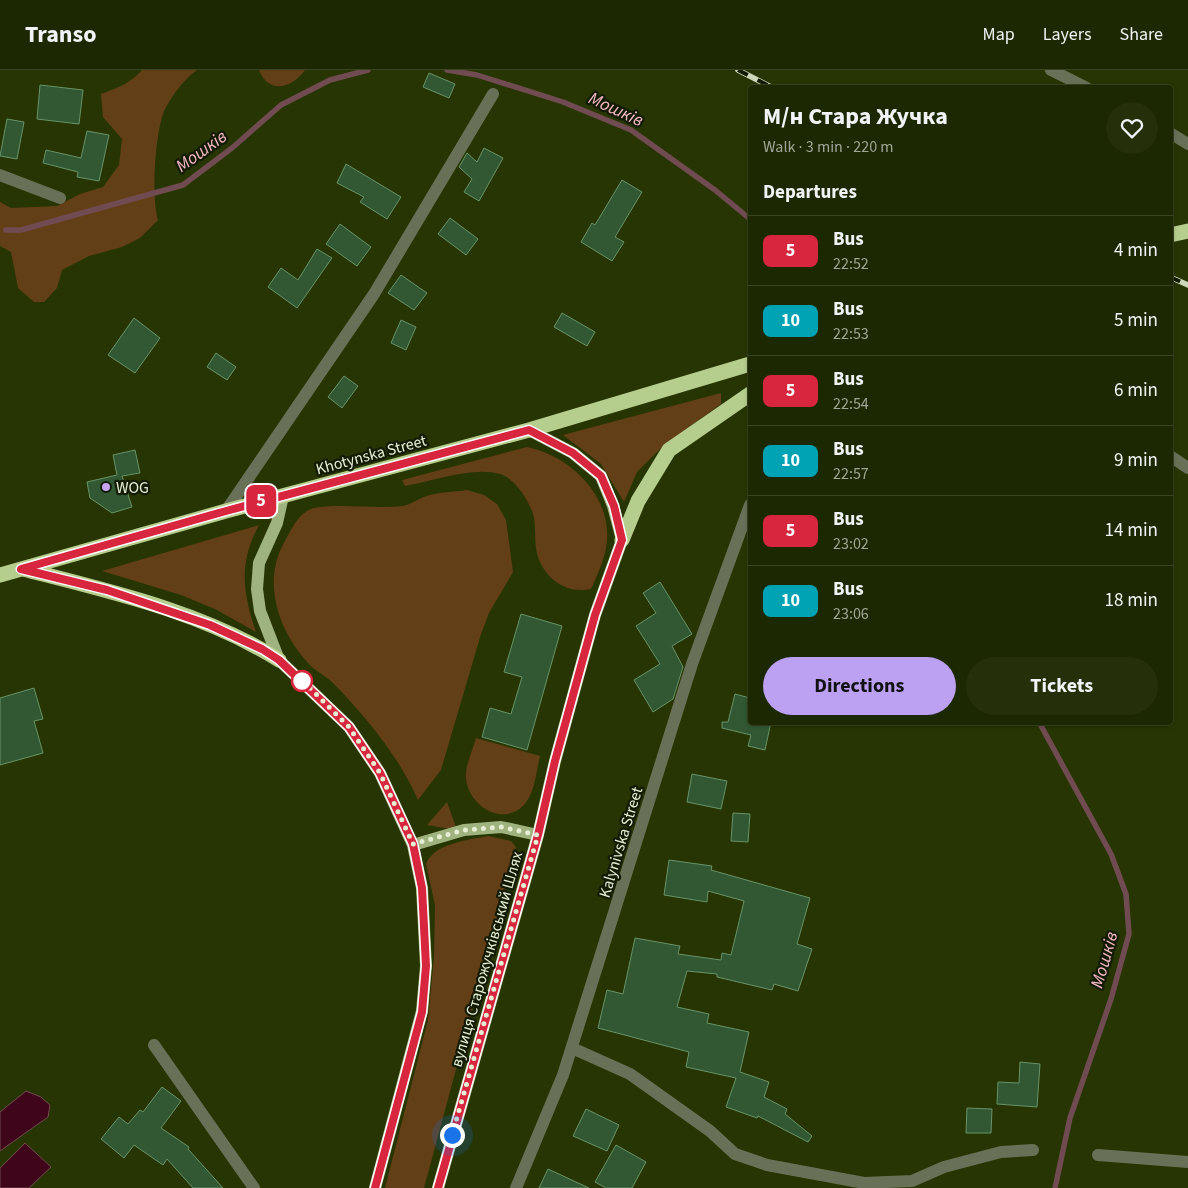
<!DOCTYPE html>
<meta charset="utf-8">
<style>
body{margin:0;font-family:"Source Sans 3",sans-serif;background:#25300b;color:#f1f3f6;height:100vh;display:flex;flex-direction:column;font-size:19px;white-space:nowrap}
*{box-sizing:border-box;margin:0}
p{font-size:16px;color:#a0a699}
.icon{flex:none;width:28px;height:28px;fill:none;stroke:currentColor;stroke-width:2;stroke-linecap:round;stroke-linejoin:round}
.map{position:relative;flex:1;overflow:hidden}
.side{position:absolute;left:748px;top:15px;width:425px;height:640px;display:flex;flex-direction:column;background:#1c2801;border-radius:5px;box-shadow:0 1px 4px #0004,0 0 0 1px #3a4423}
.side>*{flex:none}
.badge{padding:0 10px;border-radius:8px;font-size:18px;line-height:32px}
.you{position:absolute;width:25px;height:25px;margin:-12px;border:4px solid #fff;border-radius:50%;background:#1a73e8;box-shadow:0 0 0 8px #1a73e833}
.map>.badge{position:absolute;translate:-50% -50%;box-shadow:0 0 0 2px #fff}
h2{padding:0 15px;font-size:19px;line-height:45px}
.round{display:grid;place-items:center;flex:none;width:52px;height:52px;border-radius:26px;background:#25300b}
.summary{display:flex;align-items:center;justify-content:space-between;height:85px;padding:0 15px}
h1{font-size:24px;font-weight:700;line-height:38px}
.primary-button{display:flex;gap:10px;margin-top:auto;padding:10px 15px}
.primary-button a{flex:1;height:58px;border-radius:30px;background:#bca0f2;color:#111;font-size:20px;font-weight:700;line-height:58px;text-align:center}
.primary-button a+a{background:#25300b;color:#f1f3f6}
ul{padding:0;list-style:none}
li{display:flex;align-items:center;gap:15px;height:70px;padding:0 15px;border-top:1px solid #3a4423}
li div{flex:1}
li b{display:block;font-size:19px}
li em{font-style:normal}
li .badge{min-width:55px;font-weight:700;text-align:center}
header{display:flex;align-items:center;gap:30px;box-sizing:border-box;height:70px;padding:0 25px;background:#1c2801;border-bottom:1px solid #3a4423}
header strong{font-size:24px}
nav{display:flex;gap:28px;margin-inline-start:auto;font-size:18px}
.map>svg:first-child{display:block}
.green{fill:#633f17}
.water{fill:#3f051a;stroke:#714b52}
.lines{fill:none;stroke-linecap:round;stroke-linejoin:round}
.stream{stroke:#714b52;stroke-width:5.5}
.building{fill:#315832;stroke:#69936a}
.minor{stroke:#687158;stroke-width:12}
.major{stroke:#9fb37f;stroke-width:12}
.highway{stroke:#b5cd8d;stroke-width:15}
.rail-casing{stroke:#cdd8ba;stroke-width:5.5}
.rail{stroke:#131a06;stroke-width:4;stroke-dasharray:11;stroke-linecap:butt}
.line-casing{stroke:#fff;stroke-width:11}
.line{stroke:#d7263d;stroke-width:8}
.walk{stroke:#e5efd4;stroke-width:5;stroke-dasharray:0 9}
.poi-dot{fill:#c7a6ef;stroke:#131a06;stroke-width:2}
.stop-dot{fill:#fff;stroke:#d7263d;stroke-width:2.5}
.labels{text-anchor:middle;stroke-width:4.5;stroke-linejoin:round;paint-order:stroke}
.street-label{font-size:16px;fill:#e5efd4;stroke:#131a06}
.poi-label{font-size:16px;fill:#e5efd4;stroke:#131a06;text-anchor:start}
.water-label{font-size:18px;font-style:italic;fill:#f5b9c6;stroke:#131a06}
</style>
<header>
<strong>Transo</strong>
<nav><a>Map</a><a>Layers</a><a>Share</a></nav>
</header>
<div class="map">
<svg width="1188" height="1118" viewBox="0 0 1188 1118">
<rect width="100%" height="100%" fill="#263501"/>
<path class="green" d="M 142,0 L 197,0 C 184,9 172,26 165,39 C 155,60 151,128 158,150 L 140,168 L 122,177 L 89,186 L 62,200 L 57,218 L 44,232 L 34,232 L 18,218 L 11,182 L 0,176 L 0,132 L 11,138 L 57,136 L 80,124 L 103,117 L 119,95 L 122,69 L 103,47 L 101,24 C 117,18 131,13 142,0 Z
M 259,0 L 305,0 C 292,18 269,25 259,0 Z
M 721,323 L 721,334 L 664,375 L 637,402 L 624,432 L 601,394 L 563,365 Z
M 527,377 C 566,385 604,418 607,460 C 609,480 599,502 591,519 C 567,524 546,510 538,487 C 534,475 536,460 534,448 C 531,433 515,408 500,404 C 473,396 433,411 405,416 L 402,410 Z
M 467,420 L 484,425 L 497,434 L 506,450 L 513,502 L 489,543 L 481,564 L 441,700 L 418,730 C 399,687 369,651 337,617 C 330,609 321,604 313,598 C 280,566 260,513 285,471 C 292,458 299,442 314,438 C 338,433 376,439 402,436 C 410,435 418,429 426,426 C 439,422 454,422 467,420 Z
M 259,455 C 238,494 243,523 256,562 L 215,539 L 181,525 L 102,501 Z
M 476,668 L 540,686 C 536,702 535,724 523,736 C 500,758 465,732 466,705 C 466,694 473,679 476,668 Z
M 447,732 L 457,760 L 427,755 Z
M 488,766 L 511,771 L 516,777 L 424,1118 L 385,1118 L 428,950 L 434,887 L 435,835 L 426,794 C 434,773 469,770 488,766 Z"/>
<path class="water" d="M 26,1021 L 41,1027 L 50,1035 L 48,1047 L 0,1081 L 0,1042 Z
M 25,1073 L 51,1097 L 29,1118 L 0,1118 L 0,1098 Z"/>
<g class="lines">
<path class="stream" d="M 447,0 L 477,5 L 563,32 L 631,60 L 715,120 L 750,149
M 6,160 L 21,160 L 183,115 L 232,78 L 281,35 L 330,10 L 368,0
M 1039,652 L 1111,784 L 1126,824 L 1129,864 L 1111,929 L 1070,1048 L 1055,1118"/>
</g>
<path class="building" d="M 429,3 L 455,14 L 449,28 L 423,17 Z
M 40,15 L 83,20 L 79,54 L 37,49 Z
M 7,49 L 24,52 L 17,89 L 0,86 Z
M 87,61 L 109,65 L 99,111 L 77,107 L 78,102 L 43,93 L 46,80 L 81,88 Z
M 484,78 L 503,88 L 479,131 L 464,122 L 472,109 L 459,97 L 467,83 L 477,92 Z
M 346,94 L 401,127 L 387,149 L 360,132 L 364,127 L 337,113 Z
M 622,110 L 642,122 L 615,167 L 624,172 L 612,191 L 581,172 L 592,153 L 595,155 Z
M 450,148 L 478,169 L 466,185 L 438,164 Z
M 340,154 L 371,177 L 357,196 L 326,174 Z
M 317,179 L 332,188 L 297,238 L 268,217 L 281,198 L 298,210 Z
M 401,205 L 427,223 L 414,240 L 388,223 Z
M 562,243 L 595,262 L 587,276 L 554,257 Z
M 134,248 L 160,268 L 135,303 L 108,285 Z
M 401,250 L 416,257 L 406,280 L 391,273 Z
M 216,283 L 236,297 L 227,310 L 207,297 Z
M 344,306 L 358,316 L 342,338 L 328,327 Z
M 135,380 L 140,403 L 122,406 L 132,437 L 112,443 L 90,428 L 87,412 L 117,405 L 113,385 Z
M 660,512 L 692,564 L 672,576 L 683,597 L 673,629 L 653,642 L 634,610 L 660,594 L 636,556 L 656,543 L 643,523 Z
M 521,544 L 562,556 L 527,680 L 482,667 L 490,638 L 511,644 L 522,607 L 504,602 Z
M 34,618 L 43,649 L 34,651 L 43,683 L 0,695 L 0,628 Z
M 735,624 L 750,628 L 750,652 L 771,652 L 765,680 L 748,676 L 751,665 L 722,658 L 722,652 L 728,652 Z
M 692,704 L 727,711 L 721,739 L 687,732 Z
M 733,743 L 750,744 L 748,772 L 731,771 Z
M 669,790 L 712,796 L 711,800 L 810,828 L 797,874 L 812,879 L 798,921 L 774,914 L 772,920 L 717,907 L 717,904 L 687,901 L 677,937 L 709,944 L 707,953 L 749,962 L 740,1002 L 769,1012 L 764,1027 L 787,1039 L 785,1044 L 812,1066 L 808,1072 L 758,1046 L 757,1048 L 726,1037 L 736,1008 L 686,997 L 689,982 L 598,958 L 607,920 L 623,924 L 635,868 L 680,876 L 678,884 L 721,890 L 722,883 L 731,885 L 744,831 L 708,821 L 707,832 L 664,825 Z
M 1020,992 L 1040,994 L 1037,1037 L 997,1034 L 998,1012 L 1019,1013 Z
M 162,1017 L 181,1031 L 161,1058 L 189,1077 L 188,1079 L 223,1118 L 193,1118 L 167,1089 L 163,1095 L 134,1075 L 124,1088 L 101,1069 L 119,1047 L 128,1054 L 140,1040 L 143,1042 Z
M 967,1038 L 992,1039 L 991,1063 L 966,1063 Z
M 586,1039 L 619,1055 L 607,1081 L 573,1066 Z
M 616,1075 L 646,1092 L 632,1118 L 606,1118 L 595,1112 Z
M 548,1099 L 589,1118 L 539,1118 Z"/>
<g class="lines">
<path class="minor" d="M 1051,0 L 1087,18
M 1170,63 L 1188,74
M 0,105 L 60,128
M 1170,386 L 1188,398
M 226,441 L 374,224 L 493,24
M 154,975 L 254,1118
M 572,978 L 630,1004 L 710,1061 L 735,1084 L 767,1095 L 864,1113 L 912,1111 L 944,1097 L 1001,1082 L 1033,1080
M 1098,1085 L 1188,1092
M 516,1118 L 563,1005 L 692,594 L 750,435"/>
<path class="major" d="M 283,426 L 277,453 L 259,493 L 257,519 L 260,541 L 279,590 L 349,657 L 380,703 L 413,775 L 422,818 L 426,896 L 422,941 L 375,1118
M 413,775 L 464,760 L 501,757 L 538,765
M 438,1118 L 538,765 L 555,691 L 595,545 L 622,470 L 613,436 L 601,406 L 573,383 L 529,360"/>
<path class="highway" d="M 1170,165 L 1188,161
M 622,470 L 638,431 L 669,380 L 750,324
M 23,499 C 109,521 203,542 279,590
M 0,505 L 226,441 L 529,360 L 750,294"/>
<g class="rail-casing">
<path id="rail" d="M 738,0 L 773,18
M 1170,207 L 1188,215"/>
</g>
<use href="#rail" class="rail"/>
</g>
<g class="lines">
<g class="line-casing">
<path id="line" d="M 375,1118 L 422,942 L 426,896 L 422,818 L 413,774 L 380,703 L 349,657 L 279,590 L 262,579 L 210,555 L 107,520 L 21,499 L 226,441 L 529,360 L 573,383 L 601,406 L 614,436 L 622,470 L 595,545 L 555,691 L 538,765 L 438,1118"/>
</g>
<use href="#line" class="line"/>
<path class="walk" d="M 302,611 L 300,608 L 349,657 L 380,703 L 413,774 L 464,760 L 501,757 L 538,765 L 452,1065"/>
</g>
<circle class="poi-dot" cx="106" cy="417" r="5"/>
<circle class="stop-dot" cx="302" cy="611" r="10"/>
<g class="labels">
<g class="street-label">
<text transform="translate(371 384) rotate(-15)" y="6">Khotynska Street</text>
<text transform="translate(620 772) rotate(-73)" y="6">Kalynivska Street</text>
<text transform="translate(486 889) rotate(-74)" y="6">вулиця Старожучківський Шлях</text>
</g>
<g class="poi-label">
<text x="116" y="423">WOG</text>
</g>
<g class="water-label">
<text transform="translate(616 39) rotate(25)" y="6">Мошків</text>
<text transform="translate(201 81) rotate(-36)" y="6">Мошків</text>
<text transform="translate(1104 890) rotate(-74)" y="6">Мошків</text>
</g>
</g>
</svg>
<div class="you" style="left:452px;top:1065px"></div>
<b class="badge" style="left:261px;top:431px;background:#d7263d;color:#fff">5</b>
<section class="side">
<div class="summary"><div><h1>М/н Стара Жучка</h1><p>Walk · 3 min · 220 m</p></div><a class="round"><svg class="icon" aria-label="heart" viewBox="0 0 24 24"><path d="M12 20l-8-8c-3-5 5-10 8-4 3-6 11-1 8 4z"/></svg></a></div>
<h2>Departures</h2>
<ul>
<li><span class="badge" style="background:#d7263d;color:#fff">5</span><div><b>Bus</b><p>22:52</p></div><em>4 min</em></li>
<li><span class="badge" style="background:#00a3b4;color:#fff">10</span><div><b>Bus</b><p>22:53</p></div><em>5 min</em></li>
<li><span class="badge" style="background:#d7263d;color:#fff">5</span><div><b>Bus</b><p>22:54</p></div><em>6 min</em></li>
<li><span class="badge" style="background:#00a3b4;color:#fff">10</span><div><b>Bus</b><p>22:57</p></div><em>9 min</em></li>
<li><span class="badge" style="background:#d7263d;color:#fff">5</span><div><b>Bus</b><p>23:02</p></div><em>14 min</em></li>
<li><span class="badge" style="background:#00a3b4;color:#fff">10</span><div><b>Bus</b><p>23:06</p></div><em>18 min</em></li>
</ul>
<div class="primary-button"><a>Directions</a><a>Tickets</a></div>
</section>
</div>
